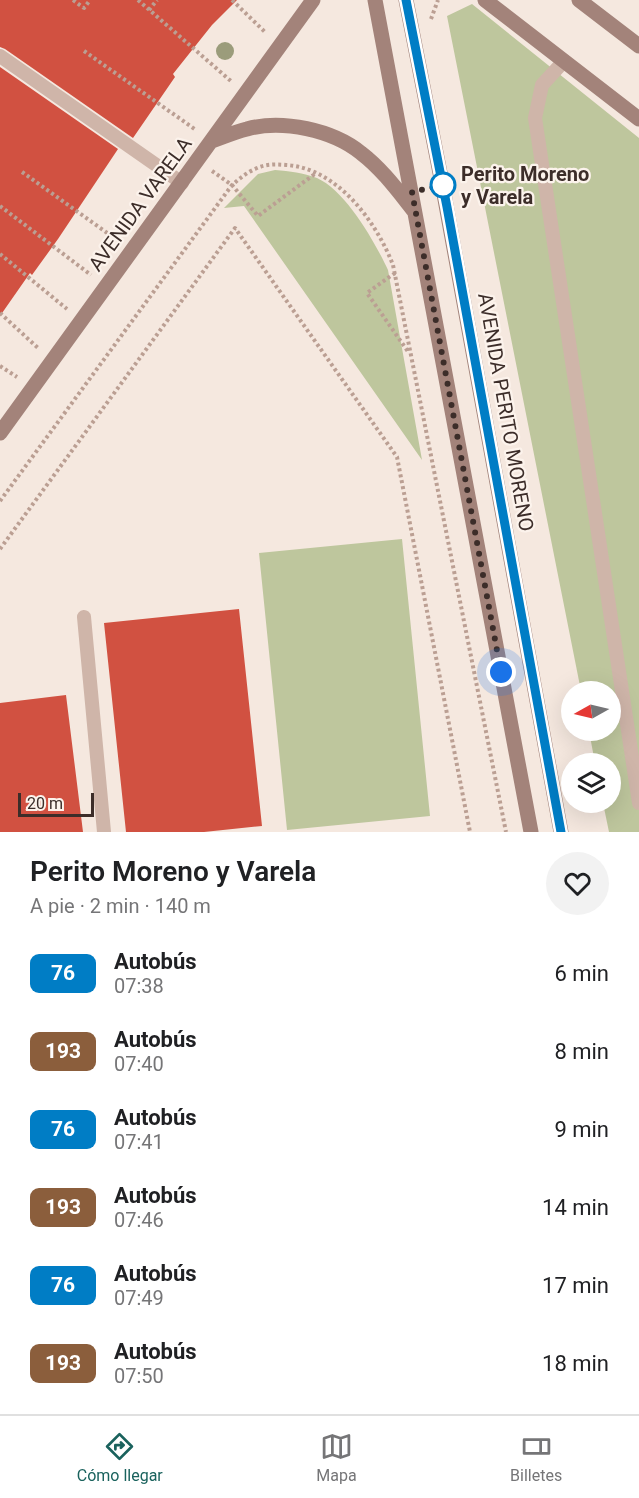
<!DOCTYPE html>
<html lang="es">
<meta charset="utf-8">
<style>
body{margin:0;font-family:Roboto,sans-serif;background:#f2f2f2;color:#202124;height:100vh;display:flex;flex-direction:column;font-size:22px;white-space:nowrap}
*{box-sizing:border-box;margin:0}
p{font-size:20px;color:#757577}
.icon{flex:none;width:33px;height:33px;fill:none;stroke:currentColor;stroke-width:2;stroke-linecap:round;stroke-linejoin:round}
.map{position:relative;height:832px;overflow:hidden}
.details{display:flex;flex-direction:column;background:#fff;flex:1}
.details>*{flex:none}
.badge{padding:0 12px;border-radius:9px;font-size:21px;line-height:39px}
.needle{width:39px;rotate:262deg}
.buttons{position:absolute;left:561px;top:681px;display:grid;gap:12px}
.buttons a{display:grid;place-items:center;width:60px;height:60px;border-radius:50%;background:#fff;box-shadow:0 6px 24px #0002;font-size:30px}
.scale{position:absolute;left:18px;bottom:15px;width:76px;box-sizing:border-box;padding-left:6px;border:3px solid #3c2d29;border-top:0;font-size:16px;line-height:21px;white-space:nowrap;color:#3c2d29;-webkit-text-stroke:4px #fcf3ec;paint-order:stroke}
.you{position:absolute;width:30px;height:30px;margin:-15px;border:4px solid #fff;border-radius:50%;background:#1a73e8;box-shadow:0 0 0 9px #1a73e833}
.map>.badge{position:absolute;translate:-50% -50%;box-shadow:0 0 0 3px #fff}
.round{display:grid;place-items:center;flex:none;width:63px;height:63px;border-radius:32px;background:#f2f2f2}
.summary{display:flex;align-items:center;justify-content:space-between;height:102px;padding:0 30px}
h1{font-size:28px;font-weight:600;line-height:45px}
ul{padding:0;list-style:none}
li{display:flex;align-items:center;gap:18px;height:78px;padding:0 30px}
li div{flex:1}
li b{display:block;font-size:22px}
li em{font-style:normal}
li .badge{min-width:66px;font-weight:700;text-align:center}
.menu{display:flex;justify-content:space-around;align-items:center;height:84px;border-top:2px solid #e0e0e0;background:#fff;font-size:16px;color:#757577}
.menu a{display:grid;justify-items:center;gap:3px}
.menu .on{color:#1a625d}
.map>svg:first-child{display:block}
.green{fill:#bec69d}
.building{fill:#d15141}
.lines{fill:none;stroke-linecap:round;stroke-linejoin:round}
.path{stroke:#bb9f93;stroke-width:4;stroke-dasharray:3 3;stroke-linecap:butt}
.lane{stroke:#cfb5a9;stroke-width:14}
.secondary{stroke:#a3837a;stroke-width:15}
.tree{fill:#9b9c7b}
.line-casing{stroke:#fff;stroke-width:14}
.line{stroke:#007dc5;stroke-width:9}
.walk{stroke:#3c2d29;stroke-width:6;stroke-dasharray:0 10.8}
.stop-dot{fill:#fff;stroke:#007dc5;stroke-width:3}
.labels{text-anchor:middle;stroke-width:4.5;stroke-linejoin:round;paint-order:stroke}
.stop-label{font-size:20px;font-weight:bold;fill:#3c2d29;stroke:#fcf3ec;text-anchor:start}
.street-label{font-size:20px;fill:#3c2d29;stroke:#fcf3ec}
</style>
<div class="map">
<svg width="639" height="832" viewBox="0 0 639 832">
<rect width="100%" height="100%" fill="#f5e8df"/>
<path class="green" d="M 472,4 L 639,138 L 639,832 L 609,832 L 603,803 L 610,802 L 610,764 L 595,763 L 589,731 L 610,730 L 610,692 L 581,691 L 447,16 Z
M 275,170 C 290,171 303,173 317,178 C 346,191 375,242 388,270 L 422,460 L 244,206 L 224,208 L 258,174 Z
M 402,539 L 430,816 L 287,830 L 259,553 Z"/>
<path class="building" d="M 0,0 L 237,0 L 212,25 L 173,74 L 175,77 L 133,138 L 5,49 L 0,47 Z
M 0,67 L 118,149 L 58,239 L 32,275 L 30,273 L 0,316 Z
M 239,609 L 262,826 L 204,832 L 126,832 L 104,623 Z
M 66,695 L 83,832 L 0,832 L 0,703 Z"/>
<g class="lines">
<path class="path" d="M 73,0 L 84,8 L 90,0
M 138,0 L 232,82
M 232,0 L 265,32
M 149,10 L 157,0
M 431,19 L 438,0
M 84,51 L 196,130
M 212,171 L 232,185 L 258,216 L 316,173
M 22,172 L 117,240
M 0,206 L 91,275
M 0,254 L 67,309
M 395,273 L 367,293 L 409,353
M 0,313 L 38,348
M 0,366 L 17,377
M 0,501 L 232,185 C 239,179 246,173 255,169 C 265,164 275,164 286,165 C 337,168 376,221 393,265 L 506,832
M 0,549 L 235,228 L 397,457 L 470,832"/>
<path class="lane" d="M 0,56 L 182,183
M 564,61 L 542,85 L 535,118 L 639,803
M 84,617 L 104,832"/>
<path class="secondary" d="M 375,0 L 531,832
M 406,0 L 442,183 L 561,832
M 485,0 L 639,119
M 579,0 L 639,46
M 212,141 C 223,137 235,132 247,129 C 282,119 333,130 361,153 C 382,169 398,191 414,211
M 0,433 L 313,0"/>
</g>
<circle class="tree" cx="225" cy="51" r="9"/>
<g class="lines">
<g class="line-casing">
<path id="line" d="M 406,0 L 447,207 L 561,832"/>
</g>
<use href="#line" class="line"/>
<path class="walk" d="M 443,185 L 412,192 L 501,672"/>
</g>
<circle class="stop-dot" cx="443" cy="185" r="12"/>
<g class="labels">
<g class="stop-label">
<text x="461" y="181">Perito Moreno<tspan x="461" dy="23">y Varela</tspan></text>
</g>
<g class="street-label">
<text transform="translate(140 204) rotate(-54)" y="7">AVENIDA VARELA</text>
<text transform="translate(506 412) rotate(80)" y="7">AVENIDA PERITO MORENO</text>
</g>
</g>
</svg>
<div class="buttons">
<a><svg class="needle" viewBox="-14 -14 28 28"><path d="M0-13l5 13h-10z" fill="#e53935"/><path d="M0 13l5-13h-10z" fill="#757577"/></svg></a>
<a><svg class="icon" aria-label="layers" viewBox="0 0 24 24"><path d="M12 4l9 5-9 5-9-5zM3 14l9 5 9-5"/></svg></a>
</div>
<div class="scale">20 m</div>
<div class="you" style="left:501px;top:672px"></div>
</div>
<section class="details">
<div class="summary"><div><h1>Perito Moreno y Varela</h1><p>A pie · 2 min · 140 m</p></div><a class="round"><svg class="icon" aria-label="heart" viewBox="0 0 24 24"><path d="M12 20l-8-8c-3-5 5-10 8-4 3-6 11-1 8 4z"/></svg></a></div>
<ul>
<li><span class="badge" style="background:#007dc5;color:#fff">76</span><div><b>Autobús</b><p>07:38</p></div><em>6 min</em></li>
<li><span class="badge" style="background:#8b5e3c;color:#fff">193</span><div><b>Autobús</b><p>07:40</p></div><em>8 min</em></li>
<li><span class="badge" style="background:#007dc5;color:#fff">76</span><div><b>Autobús</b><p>07:41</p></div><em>9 min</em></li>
<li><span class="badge" style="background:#8b5e3c;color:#fff">193</span><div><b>Autobús</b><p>07:46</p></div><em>14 min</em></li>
<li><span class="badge" style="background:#007dc5;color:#fff">76</span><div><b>Autobús</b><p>07:49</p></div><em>17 min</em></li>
<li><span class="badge" style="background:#8b5e3c;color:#fff">193</span><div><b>Autobús</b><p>07:50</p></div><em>18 min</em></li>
</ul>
</section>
<nav class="menu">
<a class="on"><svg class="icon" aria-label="directions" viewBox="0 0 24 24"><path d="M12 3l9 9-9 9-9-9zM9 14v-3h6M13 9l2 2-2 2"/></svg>Cómo llegar</a>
<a><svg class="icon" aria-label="map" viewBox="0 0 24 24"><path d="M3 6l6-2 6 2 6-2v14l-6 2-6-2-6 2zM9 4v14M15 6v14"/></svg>Mapa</a>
<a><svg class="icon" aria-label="tickets" viewBox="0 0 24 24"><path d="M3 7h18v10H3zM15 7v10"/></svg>Billetes</a>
</nav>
